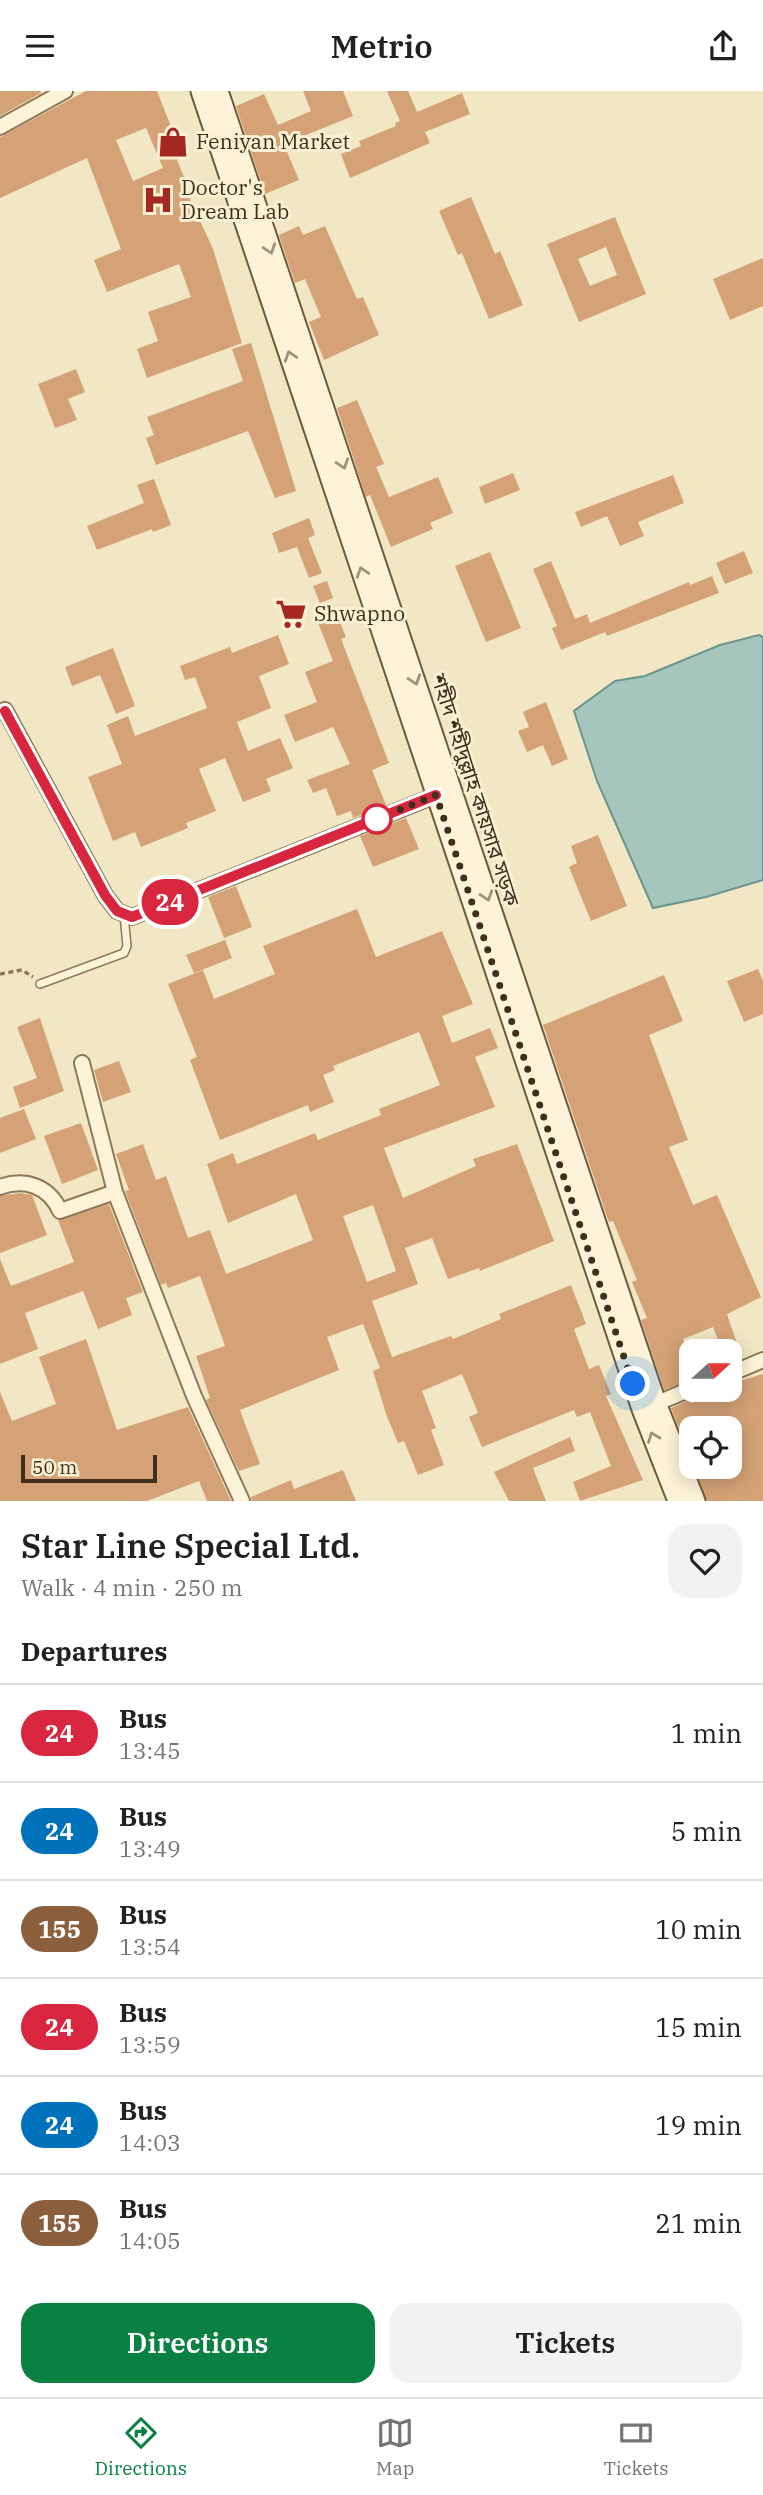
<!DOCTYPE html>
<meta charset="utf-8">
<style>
body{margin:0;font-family:"IBM Plex Serif","Noto Sans Bengali",serif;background:#f2f2f2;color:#202124;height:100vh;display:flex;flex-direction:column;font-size:26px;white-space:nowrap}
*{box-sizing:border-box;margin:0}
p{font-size:23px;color:#757577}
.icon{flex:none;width:38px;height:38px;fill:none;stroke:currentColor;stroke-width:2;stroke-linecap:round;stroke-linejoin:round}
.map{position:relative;height:1410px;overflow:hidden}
.sheet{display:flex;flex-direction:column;background:#fff;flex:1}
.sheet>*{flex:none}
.badge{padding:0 14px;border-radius:23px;font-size:24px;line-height:46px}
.needle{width:46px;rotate:69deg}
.tools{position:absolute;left:679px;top:1248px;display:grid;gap:14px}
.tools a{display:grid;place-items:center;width:63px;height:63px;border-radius:14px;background:#fff;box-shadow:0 4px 18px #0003;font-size:35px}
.scale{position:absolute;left:21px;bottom:18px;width:136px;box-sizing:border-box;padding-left:7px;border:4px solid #3e2f1d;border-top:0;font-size:19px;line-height:24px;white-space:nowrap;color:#3e2f1d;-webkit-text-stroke:5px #f9f0d4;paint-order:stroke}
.you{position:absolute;width:35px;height:35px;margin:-18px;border:5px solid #fff;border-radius:50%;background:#1a73e8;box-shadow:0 0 0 10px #1a73e833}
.map>.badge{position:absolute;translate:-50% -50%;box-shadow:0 0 0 4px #fff}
h2{padding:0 21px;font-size:26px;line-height:63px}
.round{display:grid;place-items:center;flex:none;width:74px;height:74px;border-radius:21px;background:#f2f2f2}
.overview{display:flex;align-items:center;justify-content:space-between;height:119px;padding:0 21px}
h1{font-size:33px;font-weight:600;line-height:52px}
.button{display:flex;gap:14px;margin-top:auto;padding:14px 21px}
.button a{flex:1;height:80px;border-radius:21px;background:#0b8043;color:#fff;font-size:28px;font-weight:600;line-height:80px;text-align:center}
.button a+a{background:#f2f2f2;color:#202124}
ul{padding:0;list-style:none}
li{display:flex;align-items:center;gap:21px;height:98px;padding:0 21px;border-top:2px solid #e0e0e0}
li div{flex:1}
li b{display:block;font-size:26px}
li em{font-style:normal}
li .badge{min-width:77px;font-weight:700;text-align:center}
header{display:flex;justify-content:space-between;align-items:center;height:91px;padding:0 21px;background:#fff;font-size:32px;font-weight:600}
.menu{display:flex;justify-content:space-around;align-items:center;height:98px;border-top:2px solid #e0e0e0;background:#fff;font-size:19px;color:#757577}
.menu a{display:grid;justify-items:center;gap:4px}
.menu .selected{color:#0b8043}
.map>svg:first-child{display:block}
.water{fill:#a6c5bd;stroke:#6b958c;stroke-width:2}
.building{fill:#d4a276;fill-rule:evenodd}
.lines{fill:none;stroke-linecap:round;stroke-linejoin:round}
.lane-casing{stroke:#8f7858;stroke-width:10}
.street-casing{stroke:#8f7858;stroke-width:18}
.secondary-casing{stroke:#71593b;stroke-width:23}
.path{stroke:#8f7858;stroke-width:3.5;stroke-dasharray:5 3.5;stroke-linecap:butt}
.lane{stroke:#fcf3d8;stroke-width:7}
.street{stroke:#fcf3d8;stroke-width:14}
.secondary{stroke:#fcf3d8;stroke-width:19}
.oneway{stroke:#9d917a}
.line-casing{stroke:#fff;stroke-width:16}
.line{stroke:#d7263d;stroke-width:10}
.walk{stroke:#3e2f1d;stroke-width:7;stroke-dasharray:0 12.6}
.stop-dot{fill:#fff;stroke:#d7263d;stroke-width:3.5}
.labels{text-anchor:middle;stroke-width:6;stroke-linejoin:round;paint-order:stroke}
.poi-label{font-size:21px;fill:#3e2f1d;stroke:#f9f0d4;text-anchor:start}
.street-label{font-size:21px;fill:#3e2f1d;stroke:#f9f0d4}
</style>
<header><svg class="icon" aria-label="menu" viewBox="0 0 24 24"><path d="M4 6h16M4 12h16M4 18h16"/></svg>Metrio<svg class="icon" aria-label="share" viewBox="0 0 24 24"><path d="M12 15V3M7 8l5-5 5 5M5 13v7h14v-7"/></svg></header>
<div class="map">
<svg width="763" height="1410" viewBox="0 0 763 1410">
<rect width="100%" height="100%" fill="#f2e7c4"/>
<path class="water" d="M 759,544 L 763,546 L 763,789 L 706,806 L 653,817 L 597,690 L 574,620 L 615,590 L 645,585 L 720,554 Z"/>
<path class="building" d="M 0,0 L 40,0 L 41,2 L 0,25 Z
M 86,0 L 157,0 L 183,66 L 177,69 L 187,93 L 184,95 L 213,158 L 242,252 L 147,287 L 137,258 L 158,250 L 148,221 L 191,206 L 179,173 L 107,201 L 94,169 L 121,158 L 87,67 L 0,107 L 0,46 ZM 146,37 L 163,77 L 133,90 L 116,49 Z
M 303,0 L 343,0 L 353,25 L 306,44 L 308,47 L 285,56 L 299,89 L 265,103 L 236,15 L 264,3 L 278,34 L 311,20 Z
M 387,0 L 408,0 L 417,21 L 462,2 L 470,23 L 425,41 L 430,52 L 350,87 L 341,63 L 361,55 L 359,50 L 396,35 L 395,32 L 400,30 Z
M 471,106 L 495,163 L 500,160 L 523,214 L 489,228 L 462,162 L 458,164 L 439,120 Z
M 615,126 L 646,203 L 579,231 L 547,153 ZM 606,156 L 617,184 L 590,195 L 578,168 Z
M 299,135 L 303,144 L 325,135 L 357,208 L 363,206 L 379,244 L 324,269 L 309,231 L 321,226 L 305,188 L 295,192 L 279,144 Z
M 763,167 L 763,215 L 730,229 L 713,188 Z
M 251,252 L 296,400 L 275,407 L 248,340 L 156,374 L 146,347 L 154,344 L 147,326 L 243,290 L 232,258 Z
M 76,278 L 85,301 L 68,308 L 77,329 L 55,337 L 38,293 Z
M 357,309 L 384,373 L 376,376 L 389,406 L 438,386 L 453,422 L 430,432 L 433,438 L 391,456 L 370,404 L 366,406 L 337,317 Z
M 513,382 L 520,399 L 485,413 L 479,396 Z
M 673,384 L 684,412 L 638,431 L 644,445 L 620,455 L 607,425 L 581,436 L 575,421 Z
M 154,388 L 171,434 L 153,441 L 152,438 L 97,459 L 87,435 L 144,412 L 137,394 Z
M 309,427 L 315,444 L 308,447 L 322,482 L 309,487 L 297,456 L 279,462 L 272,442 Z
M 744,460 L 753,482 L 725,493 L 716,472 Z
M 490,461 L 521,537 L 486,551 L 455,475 Z
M 551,470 L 575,528 L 587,523 L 590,532 L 689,491 L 690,494 L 712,485 L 719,502 L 607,545 L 605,541 L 561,559 L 552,537 L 557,535 L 533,478 Z
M 327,490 L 333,507 L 320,512 L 313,495 Z
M 333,514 L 346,546 L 341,548 L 389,672 L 372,679 L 386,714 L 353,727 L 351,720 L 337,725 L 326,697 L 313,702 L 307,689 L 350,673 L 333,636 L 295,651 L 284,624 L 317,611 L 305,581 L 333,570 L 314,521 Z
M 278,544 L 289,573 L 259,585 L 271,617 L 237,631 L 248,660 L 280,647 L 293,677 L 266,688 L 271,700 L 243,711 L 225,667 L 199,678 L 216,720 L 186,732 L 188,737 L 141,756 L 135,741 L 113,750 L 88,686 L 122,673 L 107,634 L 128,625 L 135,645 L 207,617 L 195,586 L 185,589 L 180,575 L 230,556 L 232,562 Z
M 113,557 L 135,615 L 116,623 L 100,584 L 72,595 L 65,576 Z
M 546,611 L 568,668 L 552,675 L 543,654 L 527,661 L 518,640 L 529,636 L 523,621 Z
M 406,727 L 419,758 L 373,776 L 360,745 Z
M 598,744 L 627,815 L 591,830 L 569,776 L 577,772 L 571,755 Z
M 236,795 L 252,836 L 224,847 L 208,806 Z
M 357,818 L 376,866 L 442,840 L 473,913 L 442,925 L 452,952 L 490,937 L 498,957 L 475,966 L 495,1016 L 384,1057 L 403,1107 L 476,1075 L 473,1068 L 517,1053 L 554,1150 L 480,1180 L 479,1177 L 448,1188 L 432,1147 L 405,1157 L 418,1193 L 372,1210 L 392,1266 L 451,1245 L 453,1248 L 501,1228 L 499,1223 L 571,1194 L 586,1233 L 574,1238 L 589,1278 L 599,1274 L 611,1303 L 606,1305 L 643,1389 L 580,1410 L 573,1391 L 611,1375 L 590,1321 L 577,1326 L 574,1319 L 482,1356 L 469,1326 L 478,1322 L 462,1283 L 422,1300 L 436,1337 L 431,1339 L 444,1374 L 418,1384 L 404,1350 L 398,1352 L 386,1323 L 373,1280 L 380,1277 L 363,1233 L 327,1246 L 339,1279 L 240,1319 L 260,1373 L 239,1380 L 206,1309 L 210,1307 L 196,1265 L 225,1255 L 200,1185 L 168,1197 L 166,1192 L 161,1194 L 125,1100 L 129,1099 L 116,1063 L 143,1053 L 156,1089 L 166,1085 L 188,1147 L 210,1139 L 226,1183 L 313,1149 L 296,1103 L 228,1132 L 207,1073 L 233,1062 L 237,1073 L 315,1042 L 318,1049 L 381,1024 L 379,1018 L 440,994 L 419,941 L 333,975 L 335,979 L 323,984 L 334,1011 L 310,1021 L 308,1014 L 220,1049 L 190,969 L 197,966 L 168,893 L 203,879 L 214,908 L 275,883 L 263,855 ZM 373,1114 L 396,1180 L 367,1191 L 343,1125 Z
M 225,849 L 232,867 L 194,882 L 186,864 Z
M 758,878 L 763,890 L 763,923 L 744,931 L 727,890 Z
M 664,884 L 683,930 L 649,944 L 688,1049 L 669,1056 L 693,1114 L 717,1104 L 761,1206 L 727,1223 L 742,1267 L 730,1273 L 730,1250 L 720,1254 L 713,1236 L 683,1248 L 691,1267 L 691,1289 L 664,1299 L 641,1229 L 647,1227 L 632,1191 L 637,1189 L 613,1130 L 609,1131 L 607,1126 L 543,934 Z
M 40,927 L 64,1000 L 20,1017 L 13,996 L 37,987 L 17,936 Z
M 119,970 L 131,1001 L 103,1011 L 94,979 Z
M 24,1018 L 36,1048 L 0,1062 L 0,1027 Z
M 81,1032 L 98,1079 L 62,1093 L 44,1045 Z
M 19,1102 L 32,1104 L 47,1144 L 0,1162 L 0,1105 Z
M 109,1113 L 143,1201 L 126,1207 L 132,1224 L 98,1238 L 83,1200 L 25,1222 L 38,1258 L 0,1273 L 0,1168 L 11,1195 L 74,1171 L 58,1129 Z
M 86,1248 L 117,1339 L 188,1316 L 231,1410 L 207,1410 L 199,1390 L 147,1410 L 0,1410 L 0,1301 L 12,1330 L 56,1313 L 39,1266 Z
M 763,1283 L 763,1410 L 707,1410 L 694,1376 L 730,1376 L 730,1337 L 691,1337 L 690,1365 L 671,1317 L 691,1308 L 691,1312 L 705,1308 L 730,1299 L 730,1293 Z
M 570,1346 L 575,1360 L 533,1377 L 546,1410 L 509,1410 L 494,1381 Z
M 343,1379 L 356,1410 L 252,1410 L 251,1406 L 291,1389 L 294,1398 Z"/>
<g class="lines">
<g class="lane-casing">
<path id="lane" d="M 40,893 L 124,862 L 127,855 L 124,824"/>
</g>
<g class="street-casing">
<path id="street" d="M 0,36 L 65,0
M 5,619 L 105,804 L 117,820 L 132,826 L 437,704
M 82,972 L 115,1101 L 194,1305 L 242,1410
M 0,1096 C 25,1087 49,1095 60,1120 L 115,1101
M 730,1283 L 763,1269
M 650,1315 L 691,1298"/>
</g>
<g class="secondary-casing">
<path id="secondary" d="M 201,0 L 642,1318 L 678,1410
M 218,0 L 656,1312 L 695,1410"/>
</g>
<path class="path" d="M 0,883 L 22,879 L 33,886"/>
<use href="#lane" class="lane"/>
<use href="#street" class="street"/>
<use href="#secondary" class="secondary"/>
</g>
<defs><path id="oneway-chevron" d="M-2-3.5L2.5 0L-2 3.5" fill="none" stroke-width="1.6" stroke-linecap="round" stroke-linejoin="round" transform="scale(1.75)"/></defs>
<g class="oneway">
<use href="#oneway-chevron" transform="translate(270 158) rotate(72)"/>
<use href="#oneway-chevron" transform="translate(290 265) rotate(-108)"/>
<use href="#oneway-chevron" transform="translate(343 373) rotate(72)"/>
<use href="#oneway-chevron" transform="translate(362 481) rotate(-108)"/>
<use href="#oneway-chevron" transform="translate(415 589) rotate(72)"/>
<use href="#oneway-chevron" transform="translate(487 805) rotate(72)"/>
<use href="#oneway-chevron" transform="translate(653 1346) rotate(-111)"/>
</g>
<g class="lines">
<g class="line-casing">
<path id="line" d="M 5,620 L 105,804 L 117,820 L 132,826 L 436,704"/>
</g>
<use href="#line" class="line"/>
<path class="walk" d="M 377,728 L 436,704 L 633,1293"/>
</g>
<defs>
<g id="shop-bare" transform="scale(2.415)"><path d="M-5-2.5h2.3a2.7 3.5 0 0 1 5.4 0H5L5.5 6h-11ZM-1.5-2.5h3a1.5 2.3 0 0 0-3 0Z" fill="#a42722" stroke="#f9f0d4" stroke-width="2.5" paint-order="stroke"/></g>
<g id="hospital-bare" transform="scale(2.415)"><path d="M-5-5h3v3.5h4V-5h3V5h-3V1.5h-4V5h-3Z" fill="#a42722" stroke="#f9f0d4" stroke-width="2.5" paint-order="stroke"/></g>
<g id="supermarket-bare" transform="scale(2.415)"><path d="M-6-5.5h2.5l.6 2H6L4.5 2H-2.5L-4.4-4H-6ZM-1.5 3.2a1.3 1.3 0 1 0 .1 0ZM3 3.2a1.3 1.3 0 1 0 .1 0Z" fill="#a42722" stroke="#f9f0d4" stroke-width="2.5" paint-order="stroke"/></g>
</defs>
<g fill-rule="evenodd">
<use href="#shop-bare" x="173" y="51"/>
<use href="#hospital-bare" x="158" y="109"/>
<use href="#supermarket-bare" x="291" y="523"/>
</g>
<circle class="stop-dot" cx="377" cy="728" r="14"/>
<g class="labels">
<g class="poi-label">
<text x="196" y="58">Feniyan Market</text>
<text x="181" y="104">Doctor's<tspan x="181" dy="24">Dream Lab</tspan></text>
<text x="314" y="530">Shwapno</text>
</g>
<g class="street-label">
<text transform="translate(475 699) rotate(72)" y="7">শহীদ শহীদুল্লাহ কায়সার সড়ক</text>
</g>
</g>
</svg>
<div class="tools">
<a><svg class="needle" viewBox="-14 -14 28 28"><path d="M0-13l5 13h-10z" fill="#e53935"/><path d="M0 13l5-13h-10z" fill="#757577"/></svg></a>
<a><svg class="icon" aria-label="locate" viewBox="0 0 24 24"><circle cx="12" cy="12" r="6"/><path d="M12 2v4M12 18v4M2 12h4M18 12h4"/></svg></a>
</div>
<div class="scale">50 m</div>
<div class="you" style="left:633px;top:1293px"></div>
<b class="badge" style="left:170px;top:811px;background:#d7263d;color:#fff">24</b>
</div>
<section class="sheet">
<div class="overview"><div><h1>Star Line Special Ltd.</h1><p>Walk · 4 min · 250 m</p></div><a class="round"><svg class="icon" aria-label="heart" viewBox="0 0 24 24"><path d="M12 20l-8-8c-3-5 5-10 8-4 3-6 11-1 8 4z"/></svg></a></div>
<h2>Departures</h2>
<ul>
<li><span class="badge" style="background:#d7263d;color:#fff">24</span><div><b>Bus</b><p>13:45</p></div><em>1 min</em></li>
<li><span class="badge" style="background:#0072bc;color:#fff">24</span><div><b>Bus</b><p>13:49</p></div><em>5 min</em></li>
<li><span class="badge" style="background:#8b5e3c;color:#fff">155</span><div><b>Bus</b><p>13:54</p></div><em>10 min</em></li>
<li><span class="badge" style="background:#d7263d;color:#fff">24</span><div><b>Bus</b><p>13:59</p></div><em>15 min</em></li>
<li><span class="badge" style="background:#0072bc;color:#fff">24</span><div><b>Bus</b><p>14:03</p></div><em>19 min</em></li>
<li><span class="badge" style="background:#8b5e3c;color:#fff">155</span><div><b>Bus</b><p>14:05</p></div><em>21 min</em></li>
</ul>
<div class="button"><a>Directions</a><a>Tickets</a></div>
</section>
<nav class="menu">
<a class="selected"><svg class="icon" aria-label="directions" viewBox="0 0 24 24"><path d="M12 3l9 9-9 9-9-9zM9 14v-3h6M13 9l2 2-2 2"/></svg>Directions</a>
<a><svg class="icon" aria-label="map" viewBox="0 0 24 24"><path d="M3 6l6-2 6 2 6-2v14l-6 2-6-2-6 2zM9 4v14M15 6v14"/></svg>Map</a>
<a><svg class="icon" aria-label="tickets" viewBox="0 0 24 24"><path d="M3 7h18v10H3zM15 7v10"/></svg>Tickets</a>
</nav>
